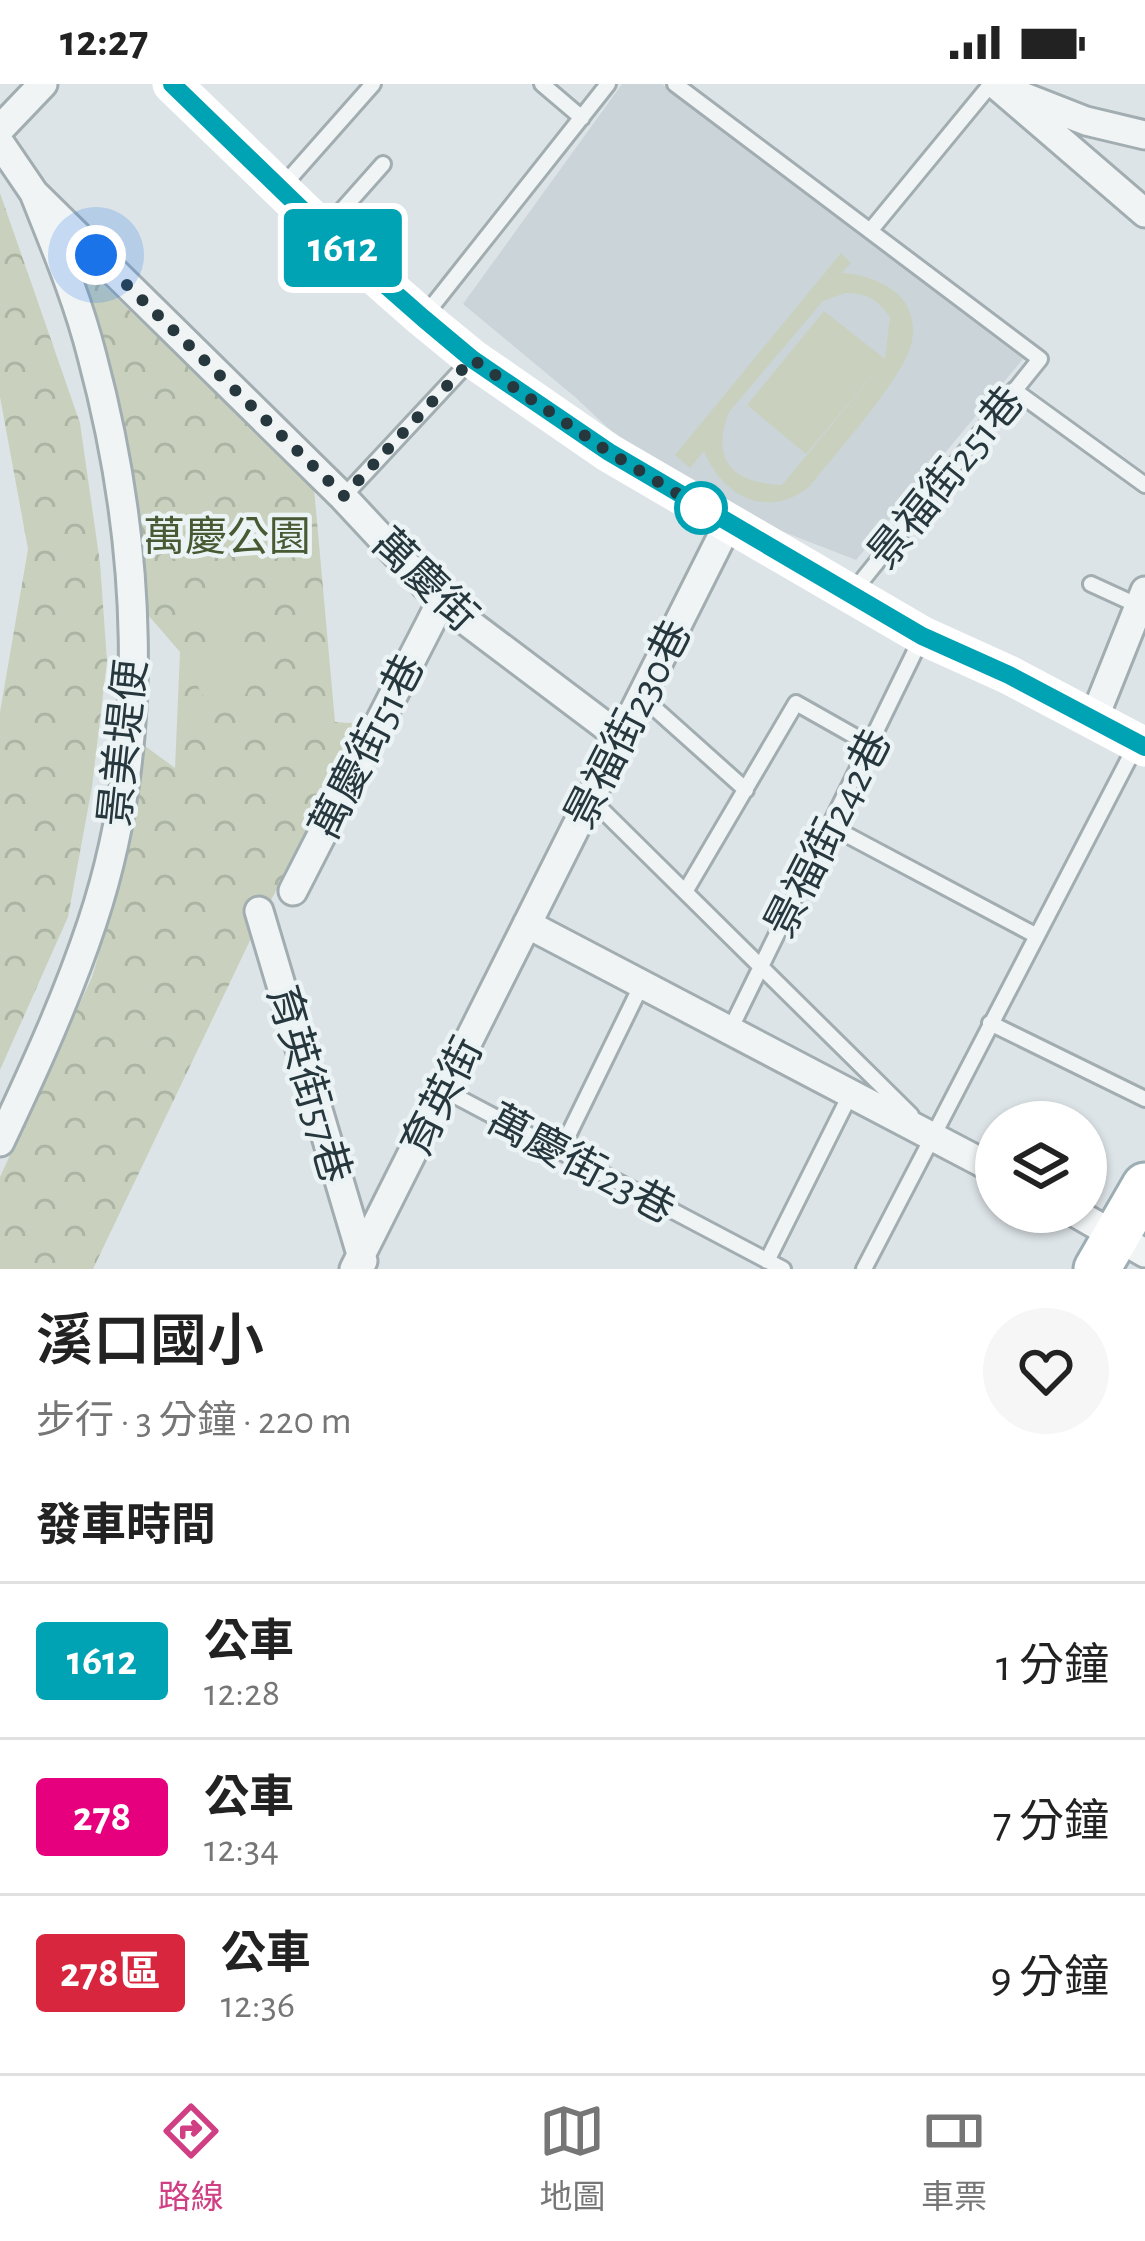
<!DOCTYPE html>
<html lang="zh-TW">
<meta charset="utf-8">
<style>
body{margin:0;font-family:"Alegreya Sans","Noto Sans TC",sans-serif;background:#f6f6f6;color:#222;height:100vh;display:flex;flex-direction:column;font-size:45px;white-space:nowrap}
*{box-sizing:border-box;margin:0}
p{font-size:39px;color:#767676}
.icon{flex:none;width:66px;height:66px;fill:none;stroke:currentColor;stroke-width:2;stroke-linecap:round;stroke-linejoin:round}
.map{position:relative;height:1185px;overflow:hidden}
.side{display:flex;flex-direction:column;background:#fff;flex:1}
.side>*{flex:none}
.badge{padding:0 24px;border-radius:9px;font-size:42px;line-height:78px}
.buttons{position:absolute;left:975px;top:1017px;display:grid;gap:24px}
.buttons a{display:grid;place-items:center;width:132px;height:132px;border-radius:50%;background:#fff;box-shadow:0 3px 9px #0004;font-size:60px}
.you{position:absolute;width:60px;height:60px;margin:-30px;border:9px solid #fff;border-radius:50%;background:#1a73e8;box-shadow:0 0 0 18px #1a73e833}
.map>.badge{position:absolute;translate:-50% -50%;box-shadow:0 0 0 6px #fff}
h2{padding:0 36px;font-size:45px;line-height:108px}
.round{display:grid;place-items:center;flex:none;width:126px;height:126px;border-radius:63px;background:#f6f6f6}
.overview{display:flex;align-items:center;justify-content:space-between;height:204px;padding:0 36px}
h1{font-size:57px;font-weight:600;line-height:90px}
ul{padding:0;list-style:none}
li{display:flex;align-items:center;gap:36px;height:156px;padding:0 36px;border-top:3px solid #e0e0e0}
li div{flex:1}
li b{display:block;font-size:45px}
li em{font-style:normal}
li .badge{min-width:132px;font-weight:700;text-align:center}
.status{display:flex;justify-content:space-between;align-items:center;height:84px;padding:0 60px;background:#fff;direction:ltr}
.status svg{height:33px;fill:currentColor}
.dock{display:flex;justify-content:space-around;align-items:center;height:168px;border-top:3px solid #e0e0e0;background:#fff;font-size:33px;color:#767676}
.dock a{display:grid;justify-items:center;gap:6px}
.dock .active{color:#d03e84}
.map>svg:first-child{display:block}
.built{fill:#cbd4d9}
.forest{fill:url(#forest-crowns)}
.pitch{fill:#c9d1be;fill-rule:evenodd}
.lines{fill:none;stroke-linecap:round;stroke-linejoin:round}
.lane-casing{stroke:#a2adb1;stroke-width:20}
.street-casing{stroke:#a2adb1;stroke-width:33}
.primary-casing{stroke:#9cadb3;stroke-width:51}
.lane{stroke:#f0f4f5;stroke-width:14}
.street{stroke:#f0f4f5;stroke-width:27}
.secondary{stroke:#fff;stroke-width:39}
.primary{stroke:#fff;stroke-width:45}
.line-casing{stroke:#fff;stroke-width:27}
.line{stroke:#00a3b4;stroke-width:18}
.walk{stroke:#26373e;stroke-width:12;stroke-dasharray:0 21.6}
.stop-dot{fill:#fff;stroke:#00a3b4;stroke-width:6}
.labels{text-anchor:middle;stroke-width:9;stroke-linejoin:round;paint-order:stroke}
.street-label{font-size:42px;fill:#26373e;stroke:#ecf3f5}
.park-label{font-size:42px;fill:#475a33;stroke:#ecf3f5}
</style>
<div class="status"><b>12:27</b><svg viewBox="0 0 49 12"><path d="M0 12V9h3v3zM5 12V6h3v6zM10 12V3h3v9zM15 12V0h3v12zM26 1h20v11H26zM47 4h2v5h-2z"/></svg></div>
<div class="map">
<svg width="1145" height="1185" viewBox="0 0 1145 1185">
<defs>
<pattern id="forest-crowns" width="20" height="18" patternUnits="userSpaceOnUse" patternTransform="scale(3)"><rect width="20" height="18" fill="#c9d1be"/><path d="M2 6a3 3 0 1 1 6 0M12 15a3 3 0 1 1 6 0" fill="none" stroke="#acb4a4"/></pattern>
</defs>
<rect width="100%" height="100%" fill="#dde4e7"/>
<path class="built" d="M 622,0 L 662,0 L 1023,275 L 856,476 L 722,424 L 641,375 L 575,313 L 463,220 Z"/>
<path class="forest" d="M 0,109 L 80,339 L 100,479 L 107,577 L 92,703 L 68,833 L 0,986 L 0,628 L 28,465 L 0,313 Z
M 72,171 L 314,404 L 335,638 L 366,640 L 257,842 L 93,1185 L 0,1185 L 0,1093 L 92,893 L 128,771 L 141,659 L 175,684 L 180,568 L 142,524 Z"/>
<path class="pitch" d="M 841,169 L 851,179 L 841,189 C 861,190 877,195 894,207 C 909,218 916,238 912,257 C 906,292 834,371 810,402 C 768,437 722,412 704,367 L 690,384 L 675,371 ZM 845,209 C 867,209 877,215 890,233 L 885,275 L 824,227 L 747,321 L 806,370 L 883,279 L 782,401 C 733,399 710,377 729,328 L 823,217 Z
M 228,520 L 236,522 L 246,534 L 238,571 C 250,586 254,598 243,614 C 221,628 199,620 196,593 L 211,562 L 206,547 L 207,531 L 219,521 Z"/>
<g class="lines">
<g class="lane-casing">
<path id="lane" d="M 542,0 L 582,34
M 675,0 L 1040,275 L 852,509
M 281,104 L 373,0
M 327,143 L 383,80
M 870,147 L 991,0
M 426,230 L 608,0
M 1014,306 L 1145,401
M 343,413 L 469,278
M 1091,500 L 1139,522
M 641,612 L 746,706
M 590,714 L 911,1031
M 832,743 L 1037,852
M 685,808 L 796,619 L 872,662
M 990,939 L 1145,1015
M 730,946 L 920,557
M 444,1006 L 783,1185
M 560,1068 L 642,900
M 767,1177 L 851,1009
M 864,1185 L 1135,663"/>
</g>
<g class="street-casing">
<path id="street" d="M 995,0 L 1145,129
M 1022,12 L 1086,37 L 1145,51
M 0,45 L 43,0
M 0,59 L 34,109 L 343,413 L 441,518 L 620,653
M 1093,637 L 1145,507
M 293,807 L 441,518
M 259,827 L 363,1177
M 527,840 L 996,1086
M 0,1058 C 34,986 67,914 92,839 C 153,657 141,455 92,272 C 78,216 55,162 34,109
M 1074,1128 L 1145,1169
M 354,1185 L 728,440"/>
</g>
<g class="primary-casing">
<path id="primary" d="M 1097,1185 L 1145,1102"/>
</g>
<use href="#lane" class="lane"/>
<use href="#street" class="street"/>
<path class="secondary" d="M 172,0 L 324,147 L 423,234 L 473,275 L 609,369 L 923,552 L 1009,591 L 1145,663"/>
<use href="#primary" class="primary"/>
</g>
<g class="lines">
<g class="line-casing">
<path id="line" d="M 172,0 L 324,147 L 423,234 L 472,275 L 609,368 L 922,552 L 1009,591 L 1145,663"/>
</g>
<use href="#line" class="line"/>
<path class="walk" d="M 96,171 L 344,412 L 472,275 L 609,368 L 701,424"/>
</g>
<circle class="stop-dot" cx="701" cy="424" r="24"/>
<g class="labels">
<g class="street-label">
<text transform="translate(945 393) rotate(-51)" y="15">景福街251巷</text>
<text transform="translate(426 495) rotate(44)" y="15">萬慶街</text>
<text transform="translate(627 640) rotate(-63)" y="15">景福街230巷</text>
<text transform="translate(122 659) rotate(-84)" y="15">景美堤便</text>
<text transform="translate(366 662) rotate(-63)" y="15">萬慶街51巷</text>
<text transform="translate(827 749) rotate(-63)" y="15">景福街242巷</text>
<text transform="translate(310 1000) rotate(74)" y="15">育英街57巷</text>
<text transform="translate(441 1012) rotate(-63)" y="15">育英街</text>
<text transform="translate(582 1079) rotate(28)" y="15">萬慶街23巷</text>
</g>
<g class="park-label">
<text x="227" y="467">萬慶公園</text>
</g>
</g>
</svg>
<div class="buttons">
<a><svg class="icon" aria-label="layers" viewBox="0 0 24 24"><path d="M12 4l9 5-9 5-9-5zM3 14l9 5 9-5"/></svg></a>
</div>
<div class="you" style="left:96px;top:171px"></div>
<b class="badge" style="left:343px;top:164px;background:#00a3b4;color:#fff">1612</b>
</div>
<section class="side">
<div class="overview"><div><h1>溪口國小</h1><p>步行 · 3 分鐘 · 220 m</p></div><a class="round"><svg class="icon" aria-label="heart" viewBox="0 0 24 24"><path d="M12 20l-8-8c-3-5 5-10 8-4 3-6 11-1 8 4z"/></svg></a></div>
<h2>發車時間</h2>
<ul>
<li><span class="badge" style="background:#00a3b4;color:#fff">1612</span><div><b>公車</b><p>12:28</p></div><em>1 分鐘</em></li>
<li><span class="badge" style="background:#e6007e;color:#fff">278</span><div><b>公車</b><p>12:34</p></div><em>7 分鐘</em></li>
<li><span class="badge" style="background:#d7263d;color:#fff">278區</span><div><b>公車</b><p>12:36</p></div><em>9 分鐘</em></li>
</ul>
</section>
<nav class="dock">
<a class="active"><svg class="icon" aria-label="directions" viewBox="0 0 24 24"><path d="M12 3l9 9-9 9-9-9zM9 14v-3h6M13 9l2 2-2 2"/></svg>路線</a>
<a><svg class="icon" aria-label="map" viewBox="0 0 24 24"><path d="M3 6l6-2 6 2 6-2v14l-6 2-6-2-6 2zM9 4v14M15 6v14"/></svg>地圖</a>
<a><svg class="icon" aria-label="tickets" viewBox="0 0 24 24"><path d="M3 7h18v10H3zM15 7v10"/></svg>車票</a>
</nav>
